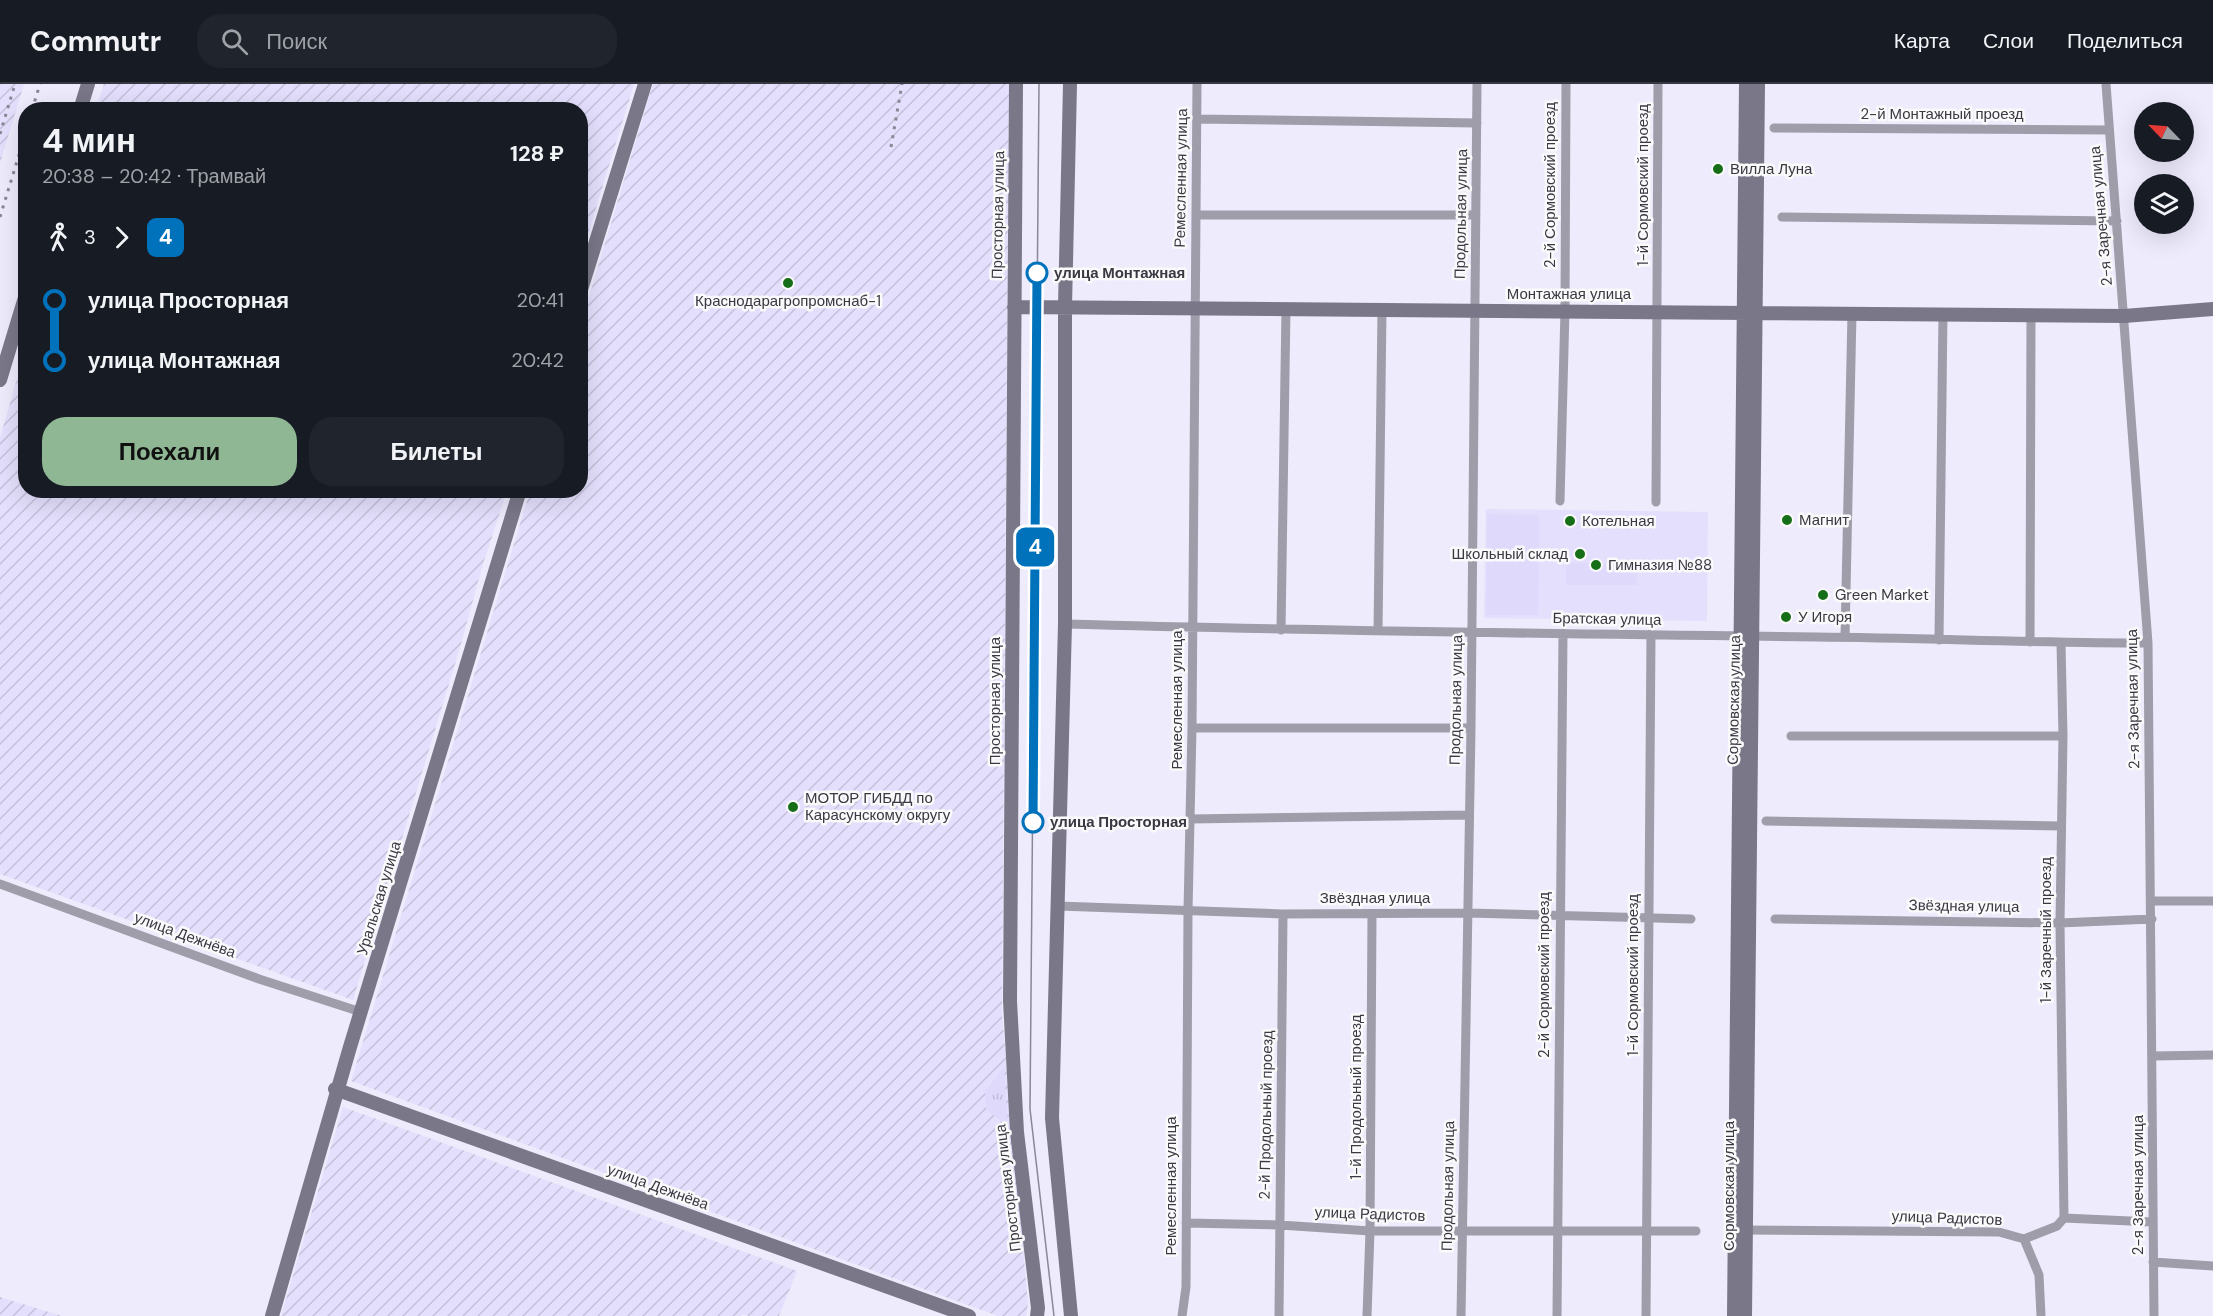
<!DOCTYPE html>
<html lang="ru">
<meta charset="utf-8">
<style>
body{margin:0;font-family:"DM Sans",sans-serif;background:#20242c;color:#f1f3f6;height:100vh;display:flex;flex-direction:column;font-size:22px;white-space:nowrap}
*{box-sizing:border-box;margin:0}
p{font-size:20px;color:#9ea1a6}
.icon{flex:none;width:33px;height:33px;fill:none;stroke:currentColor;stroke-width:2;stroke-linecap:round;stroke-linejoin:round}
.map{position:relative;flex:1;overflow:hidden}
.side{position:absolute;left:18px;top:18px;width:570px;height:396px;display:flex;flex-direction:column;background:#171b24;border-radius:24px;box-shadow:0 6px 24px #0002}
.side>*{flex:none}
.badge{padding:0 12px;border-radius:9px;font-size:21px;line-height:39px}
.needle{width:39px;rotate:295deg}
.buttons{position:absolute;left:2134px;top:18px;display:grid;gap:12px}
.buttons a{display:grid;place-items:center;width:60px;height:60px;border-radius:50%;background:#171b24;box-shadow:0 6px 24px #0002;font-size:30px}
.map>.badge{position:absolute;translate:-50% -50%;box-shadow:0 0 0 3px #fff}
.legs{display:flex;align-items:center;gap:9px;height:66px;padding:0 24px;font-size:20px}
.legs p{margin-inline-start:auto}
.headline{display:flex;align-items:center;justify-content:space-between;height:102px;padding:0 24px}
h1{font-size:33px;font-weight:700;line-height:45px}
.action{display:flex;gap:12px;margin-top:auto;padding:12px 24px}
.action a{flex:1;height:69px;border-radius:24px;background:#8fb793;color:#111;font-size:24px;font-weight:700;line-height:69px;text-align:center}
.action a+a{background:#20242c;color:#f1f3f6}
ul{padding:0 24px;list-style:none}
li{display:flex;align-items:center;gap:21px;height:60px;font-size:22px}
li i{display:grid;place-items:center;width:9px;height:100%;margin:0 8px;background:currentColor}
li i::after{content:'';width:15px;height:15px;margin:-8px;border:4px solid;border-radius:50%;background:#171b24}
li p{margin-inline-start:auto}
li:first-child i{background:linear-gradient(#0000 50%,currentColor 0)}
li:last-child i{background:linear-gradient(currentColor 50%,#0000 0)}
header{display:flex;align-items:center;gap:36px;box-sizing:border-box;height:84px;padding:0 30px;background:#171b24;border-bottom:2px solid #363941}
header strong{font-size:28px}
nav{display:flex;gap:33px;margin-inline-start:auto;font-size:21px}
.search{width:420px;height:54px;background:#20242c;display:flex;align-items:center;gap:15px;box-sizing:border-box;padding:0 21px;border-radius:24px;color:#9ea1a6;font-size:22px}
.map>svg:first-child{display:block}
.built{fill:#e4dffc}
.industrial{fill:url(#industrial-furrows)}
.grass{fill:url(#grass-tufts)}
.pitch{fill:#dfd9fc}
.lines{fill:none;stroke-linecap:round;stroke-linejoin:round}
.street{stroke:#9f9da9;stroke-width:9}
.secondary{stroke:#7a7788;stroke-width:14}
.tram{stroke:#8a8896;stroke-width:1.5}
.rail{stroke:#8a8896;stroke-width:3;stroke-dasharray:3 6;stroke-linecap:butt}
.line-1-casing{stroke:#fff;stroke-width:14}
.line-1{stroke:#0072bc;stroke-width:9}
.poi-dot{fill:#176e19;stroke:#fafafa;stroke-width:2}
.stop-1-dot{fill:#fff;stroke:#0072bc;stroke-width:3}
.labels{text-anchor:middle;stroke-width:5;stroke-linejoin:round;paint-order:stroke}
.street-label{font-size:15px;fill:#3a3843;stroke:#fafafa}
.poi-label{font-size:15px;fill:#3a3843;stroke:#fafafa;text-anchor:start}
.stop-label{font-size:15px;font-weight:bold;fill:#3a3843;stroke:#fafafa;text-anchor:start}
</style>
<header>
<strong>Commutr</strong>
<div class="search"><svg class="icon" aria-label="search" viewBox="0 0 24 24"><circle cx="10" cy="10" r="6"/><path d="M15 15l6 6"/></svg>Поиск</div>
<nav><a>Карта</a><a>Слои</a><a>Поделиться</a></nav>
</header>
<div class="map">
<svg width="2213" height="1232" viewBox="0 0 2213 1232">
<defs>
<pattern id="industrial-furrows" width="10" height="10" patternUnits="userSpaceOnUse" patternTransform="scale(1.5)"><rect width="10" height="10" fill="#e4dffc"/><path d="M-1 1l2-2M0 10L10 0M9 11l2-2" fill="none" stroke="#c4c0d9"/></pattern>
<pattern id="grass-tufts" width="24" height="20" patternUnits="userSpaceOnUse" patternTransform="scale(1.5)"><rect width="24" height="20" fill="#dfd9fc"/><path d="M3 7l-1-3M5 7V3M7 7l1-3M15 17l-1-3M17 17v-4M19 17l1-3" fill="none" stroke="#c0bbd9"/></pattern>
</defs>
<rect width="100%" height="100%" fill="#edebfc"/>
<path class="built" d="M 1486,425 L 1708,428 L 1707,537 L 1484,534 Z"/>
<path class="industrial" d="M 0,0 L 24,0 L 0,79 Z
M 104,0 L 634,0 L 581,173 L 580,26 L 96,25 Z
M 653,0 L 1009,0 L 1002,930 L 1028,1220 L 1026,1232 L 998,1232 L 351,997 L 530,407 L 580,406 L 581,239 Z
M 25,267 L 26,406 L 507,407 L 483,480 L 459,567 L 353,916 L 0,790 L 0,354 Z
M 343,1023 L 797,1187 L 779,1232 L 749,1232 L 742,1230 L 741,1232 L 281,1232 Z
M 0,1213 L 62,1232 L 0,1232 Z"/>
<path class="grass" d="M 1004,983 L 1008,1043 L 986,1025 L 985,1007 Z"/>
<path class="pitch" d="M 1487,430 L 1539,431 L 1538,531 L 1486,531 Z
M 1566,479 L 1637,480 L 1637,501 L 1566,501 Z"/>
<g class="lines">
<path class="street" d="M 2106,0 L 2148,559 L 2154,1232
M 1197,35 L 1477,39
M 1774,44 L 2109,46
M 1196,131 L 1476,131
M 1782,133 L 2117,137
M 1560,417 L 1565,226 L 1566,0
M 1656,418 L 1658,0
M 1065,540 C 1316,547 1566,550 1816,553 C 1927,554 2038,559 2148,559
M 1281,546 L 1286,225
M 1378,547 L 1382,225
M 1845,553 L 1852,229
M 1939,556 L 1943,229
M 2030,558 L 2031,231
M 2061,559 L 2063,652 L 2060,839 L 2064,1134
M 1192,644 L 1471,644
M 1791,652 L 2063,652
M 1190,735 L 1469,731
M 1766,737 L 2061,742
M 0,800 L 259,895 L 361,928
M 2151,817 L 2213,817
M 1058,822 L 1283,830 L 1468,829 L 1691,835
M 1775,835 L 2060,839 L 2152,835
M 2152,972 L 2213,971
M 1186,1139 L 1280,1141 L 1370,1147 L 1696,1147
M 1742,1146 L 1999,1148 L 2024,1155 L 2057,1142 L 2064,1134 L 2152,1138
M 2024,1155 L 2039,1191 L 2041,1232
M 2153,1178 L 2213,1182
M 1182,1232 L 1186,1203 L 1188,827 L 1192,644 L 1197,0
M 1279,1232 L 1283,830
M 1367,1232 L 1370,1147 L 1372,830
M 1461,1232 L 1471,644 L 1477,0
M 1557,1232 L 1563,549
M 1646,1232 L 1651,550"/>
<path class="secondary" d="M 1016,0 L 1010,917 L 1017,1048 L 1038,1224 L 1037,1232
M 1070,0 L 1065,223 L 1065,540 L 1052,1034 L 1071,1232
M 80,26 L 88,0
M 580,209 L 645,0
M 1014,223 L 2124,232 L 2213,225
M 0,296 L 26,210
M 335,1005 L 969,1232
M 272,1232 L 350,963 L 520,406
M 1734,1232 L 1746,0
M 1745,1232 L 1758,0"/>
<path class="tram" d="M 1039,0 L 1030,1025 L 1054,1232"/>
<path class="rail" d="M 32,26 L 40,0
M 0,50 L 15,0
M 891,63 L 902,0
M 0,133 L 26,48"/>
</g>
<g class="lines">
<g class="line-1-casing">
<path id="line-1" d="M 1033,738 L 1037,189"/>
</g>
<use href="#line-1" class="line-1"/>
</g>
<g class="poi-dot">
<circle cx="1718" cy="85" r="6"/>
<circle cx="788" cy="199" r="6"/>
<circle cx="1787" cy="436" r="6"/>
<circle cx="1570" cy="437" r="6"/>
<circle cx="1580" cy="470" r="6"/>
<circle cx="1596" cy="481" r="6"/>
<circle cx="1823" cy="511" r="6"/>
<circle cx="1786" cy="533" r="6"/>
<circle cx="793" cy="723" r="6"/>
</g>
<g class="stop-1-dot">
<circle cx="1037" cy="189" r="10"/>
<circle cx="1033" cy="738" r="10"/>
</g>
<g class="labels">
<g class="street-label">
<text x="1942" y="35">2-й Монтажный проезд</text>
<text transform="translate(1181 94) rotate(-89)" y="5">Ремесленная улица</text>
<text transform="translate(1550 101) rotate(-90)" y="5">2-й Сормовский проезд</text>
<text transform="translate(1643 101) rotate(-90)" y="5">1-й Сормовский проезд</text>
<text transform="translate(1461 130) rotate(-89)" y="5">Продольная улица</text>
<text transform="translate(998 131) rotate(-89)" y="5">Просторная улица</text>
<text transform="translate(2101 132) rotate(-95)" y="5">2-я Заречная улица</text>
<text x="1569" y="215">Монтажная улица</text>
<text transform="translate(1607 535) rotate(1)" y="5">Братская улица</text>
<text transform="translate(2133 615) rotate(-91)" y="5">2-я Заречная улица</text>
<text transform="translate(1177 616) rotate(-90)" y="5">Ремесленная улица</text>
<text transform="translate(1456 616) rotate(-89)" y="5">Продольная улица</text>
<text transform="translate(1734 616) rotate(-89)" y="5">Сормовская улица</text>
<text transform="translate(995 617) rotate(-90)" y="5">Просторная улица</text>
<text transform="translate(379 814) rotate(-73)" y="5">Уральская улица</text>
<text x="1375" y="819">Звёздная улица</text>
<text transform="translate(1964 822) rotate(1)" y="5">Звёздная улица</text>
<text transform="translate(2046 846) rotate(-90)" y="5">1-й Заречный проезд</text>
<text transform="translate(185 851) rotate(20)" y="5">улица Дежнёва</text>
<text transform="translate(1544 891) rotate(-90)" y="5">2-й Сормовский проезд</text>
<text transform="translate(1633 891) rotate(-90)" y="5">1-й Сормовский проезд</text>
<text transform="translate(1356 1013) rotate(-90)" y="5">1-й Продольный проезд</text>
<text transform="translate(1266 1031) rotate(-89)" y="5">2-й Продольный проезд</text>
<text transform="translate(2138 1101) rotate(-90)" y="5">2-я Заречная улица</text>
<text transform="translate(1171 1102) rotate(-90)" y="5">Ремесленная улица</text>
<text transform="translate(1448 1102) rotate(-89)" y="5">Продольная улица</text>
<text transform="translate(1729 1102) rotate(-90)" y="5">Сормовская улица</text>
<text transform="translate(658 1103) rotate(20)" y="5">улица Дежнёва</text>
<text transform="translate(1008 1104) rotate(-97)" y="5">Просторная улица</text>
<text transform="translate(1370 1130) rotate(2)" y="5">улица Радистов</text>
<text transform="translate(1947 1134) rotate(2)" y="5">улица Радистов</text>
</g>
<g class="poi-label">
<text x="1730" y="90">Вилла Луна</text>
<text x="788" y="222" text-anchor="middle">Краснодарагропромснаб-1</text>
<text x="1799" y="441">Магнит</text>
<text x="1582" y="442">Котельная</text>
<text x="1568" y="475" text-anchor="end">Школьный склад</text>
<text x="1608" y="486">Гимназия №88</text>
<text x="1835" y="516">Green Market</text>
<text x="1798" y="538">У Игоря</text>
<text x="805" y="719">МОТОР ГИБДД по<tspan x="805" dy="17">Карасунскому округу</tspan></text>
</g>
<g class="stop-label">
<text x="1054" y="194">улица Монтажная</text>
<text x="1050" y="743">улица Просторная</text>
</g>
</g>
</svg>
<div class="buttons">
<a><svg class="needle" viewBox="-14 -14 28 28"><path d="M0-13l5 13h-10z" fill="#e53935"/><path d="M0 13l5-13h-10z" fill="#9ea1a6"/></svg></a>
<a><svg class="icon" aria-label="layers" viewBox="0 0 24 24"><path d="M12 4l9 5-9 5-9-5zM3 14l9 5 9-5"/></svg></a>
</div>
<b class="badge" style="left:1035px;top:463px;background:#0072bc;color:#fff">4</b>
<section class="side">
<div class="headline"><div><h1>4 мин</h1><p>20:38 – 20:42 · Трамвай</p></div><b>128 ₽</b></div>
<div class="legs"><svg class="icon" aria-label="walk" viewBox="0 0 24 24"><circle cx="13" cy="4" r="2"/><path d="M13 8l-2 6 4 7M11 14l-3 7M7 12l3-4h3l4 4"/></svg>3<svg class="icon" aria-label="forward" viewBox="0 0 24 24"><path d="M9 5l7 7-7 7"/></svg><b class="badge" style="background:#0072bc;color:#fff">4</b></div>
<ul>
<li><i style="color:#0072bc"></i><b>улица Просторная</b><p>20:41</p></li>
<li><i style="color:#0072bc"></i><b>улица Монтажная</b><p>20:42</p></li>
</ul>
<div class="action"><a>Поехали</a><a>Билеты</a></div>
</section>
</div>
